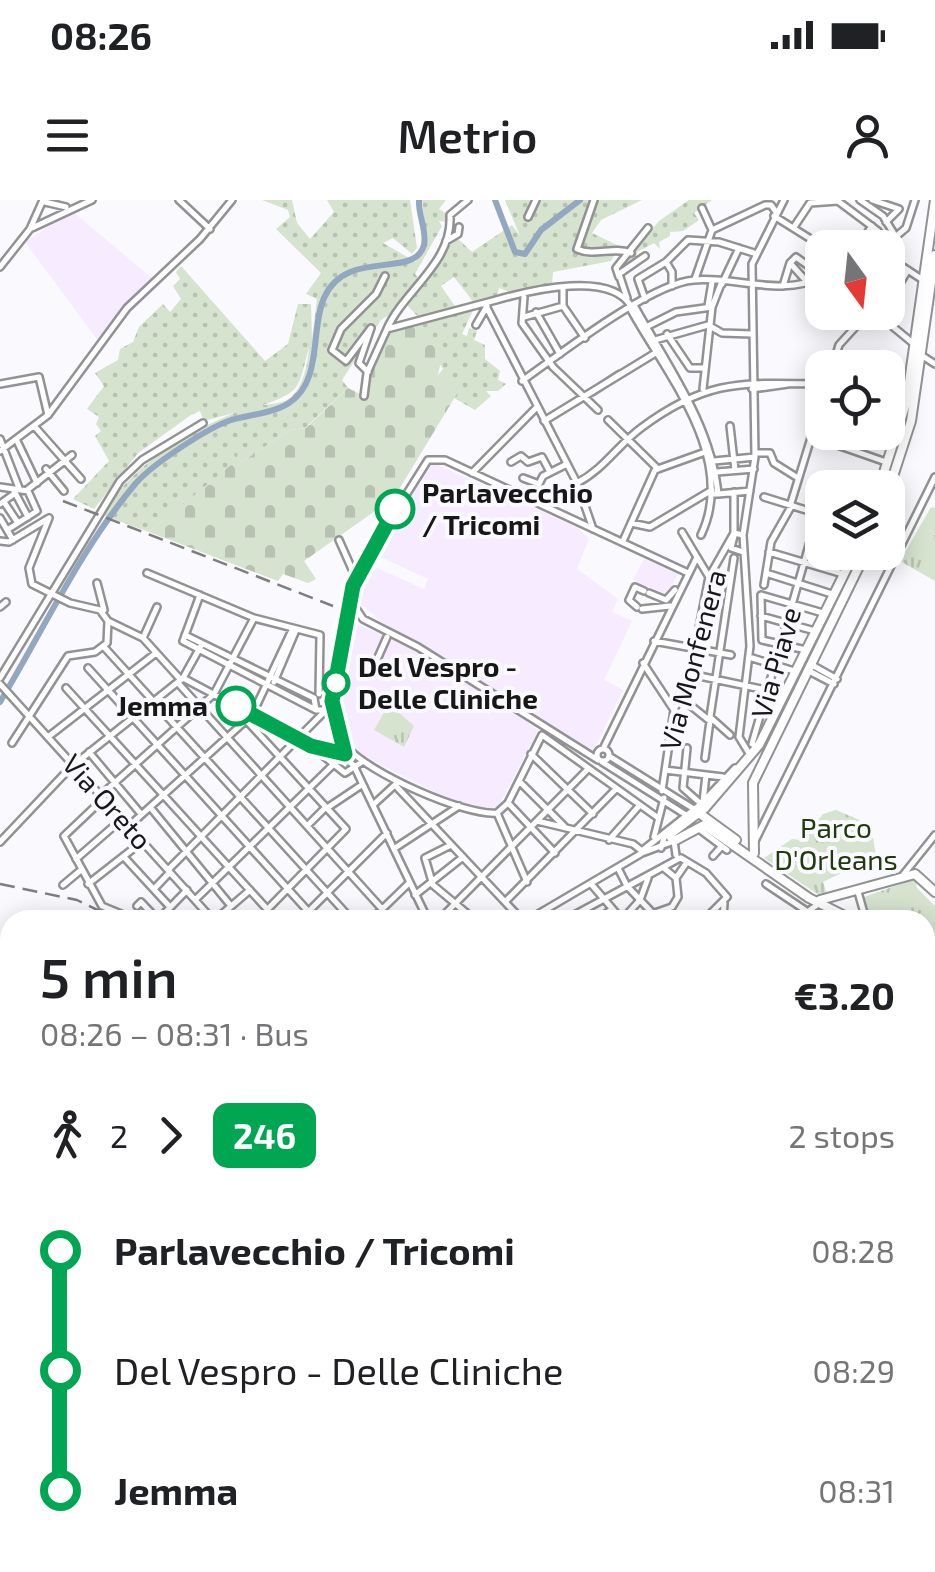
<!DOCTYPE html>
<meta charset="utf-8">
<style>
body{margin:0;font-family:"Exo 2",sans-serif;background:#f6f6f6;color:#202124;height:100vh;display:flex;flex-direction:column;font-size:38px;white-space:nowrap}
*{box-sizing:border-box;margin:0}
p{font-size:32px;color:#757577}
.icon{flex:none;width:55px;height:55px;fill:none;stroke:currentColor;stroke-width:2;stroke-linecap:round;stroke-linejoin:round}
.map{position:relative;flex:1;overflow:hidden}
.drawer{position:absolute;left:0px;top:710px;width:935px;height:662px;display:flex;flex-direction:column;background:#fff;border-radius:30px 30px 0 0;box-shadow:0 5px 25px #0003}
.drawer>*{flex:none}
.badge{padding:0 20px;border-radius:15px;font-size:35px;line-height:65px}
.needle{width:65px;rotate:165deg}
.controls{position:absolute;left:805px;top:30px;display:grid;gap:20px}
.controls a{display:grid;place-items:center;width:100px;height:100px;border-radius:20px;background:#fff;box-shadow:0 5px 25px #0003;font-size:50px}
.map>.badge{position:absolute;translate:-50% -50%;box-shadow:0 0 0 5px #fff}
.legs{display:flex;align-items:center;gap:15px;height:110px;padding:0 40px;font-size:32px}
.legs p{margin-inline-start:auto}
.overview{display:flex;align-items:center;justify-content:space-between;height:170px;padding:0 40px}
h1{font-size:55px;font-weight:600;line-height:75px}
ul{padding:0 40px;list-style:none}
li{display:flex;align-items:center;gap:35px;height:120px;font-size:38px}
li i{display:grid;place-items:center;width:15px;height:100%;margin:0 12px;background:currentColor}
li i::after{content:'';width:25px;height:25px;margin:-12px;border:8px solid;border-radius:50%;background:#fff}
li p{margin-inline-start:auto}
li:first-child i{background:linear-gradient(#0000 50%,currentColor 0)}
li:last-child i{background:linear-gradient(currentColor 50%,#0000 0)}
.status{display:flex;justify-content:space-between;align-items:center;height:70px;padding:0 50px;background:#fff;direction:ltr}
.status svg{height:28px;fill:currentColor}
header{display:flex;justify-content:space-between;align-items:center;height:130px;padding:0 40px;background:#fff;font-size:45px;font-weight:600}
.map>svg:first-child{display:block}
.medical{fill:#f7ebff}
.grass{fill:url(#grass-dots)}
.cemetery{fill:url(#cemetery-stones)}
.park{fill:url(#park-tufts)}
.water{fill:url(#water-rules)}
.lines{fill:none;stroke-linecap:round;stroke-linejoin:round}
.river{stroke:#92a8c1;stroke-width:6}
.minor-casing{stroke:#929295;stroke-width:10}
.major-casing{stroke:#929295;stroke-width:12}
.minor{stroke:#fff;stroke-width:5}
.major{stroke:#fff;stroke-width:8}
.tram{stroke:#7e7e80;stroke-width:2.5}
.rail{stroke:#7e7e80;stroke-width:2.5;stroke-dasharray:15 8;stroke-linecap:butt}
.line-1-casing{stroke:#fff;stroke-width:22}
.line-1{stroke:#00a651;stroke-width:15}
.stop-1-dot{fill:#fff;stroke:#00a651;stroke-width:5}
.labels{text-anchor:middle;stroke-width:8;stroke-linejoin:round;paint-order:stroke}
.stop-label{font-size:28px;font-weight:bold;fill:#171718;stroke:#faf9fd;text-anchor:start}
.street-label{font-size:28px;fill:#171718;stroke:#faf9fd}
.park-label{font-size:28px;fill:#21390d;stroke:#faf9fd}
</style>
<div class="status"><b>08:26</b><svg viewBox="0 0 49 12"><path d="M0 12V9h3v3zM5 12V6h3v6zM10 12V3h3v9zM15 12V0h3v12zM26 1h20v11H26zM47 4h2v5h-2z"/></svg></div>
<header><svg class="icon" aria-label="menu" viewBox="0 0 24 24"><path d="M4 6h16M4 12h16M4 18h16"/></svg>Metrio<svg class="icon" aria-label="person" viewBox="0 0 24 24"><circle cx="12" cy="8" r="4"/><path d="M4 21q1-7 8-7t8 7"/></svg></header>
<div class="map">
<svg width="935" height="1372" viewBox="0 0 935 1372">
<defs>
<pattern id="grass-dots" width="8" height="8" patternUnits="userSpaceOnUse" patternTransform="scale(2.5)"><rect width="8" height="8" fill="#d6e3ce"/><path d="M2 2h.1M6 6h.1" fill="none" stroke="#b7c2b0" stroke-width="1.8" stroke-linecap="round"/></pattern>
<pattern id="cemetery-stones" width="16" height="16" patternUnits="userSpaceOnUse" patternTransform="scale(2.5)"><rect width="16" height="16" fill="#d6e3ce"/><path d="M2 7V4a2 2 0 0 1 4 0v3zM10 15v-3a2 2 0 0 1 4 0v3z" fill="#b7c2b0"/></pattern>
<pattern id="park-tufts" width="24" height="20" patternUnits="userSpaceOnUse" patternTransform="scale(2.5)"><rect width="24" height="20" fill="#d6e3ce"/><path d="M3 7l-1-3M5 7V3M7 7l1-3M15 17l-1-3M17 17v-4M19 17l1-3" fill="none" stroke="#b7c2b0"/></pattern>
<pattern id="water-rules" width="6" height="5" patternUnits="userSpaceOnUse" patternTransform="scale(2.5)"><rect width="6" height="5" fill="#92a8c1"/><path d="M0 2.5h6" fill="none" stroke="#76889c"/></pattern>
</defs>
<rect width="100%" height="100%" fill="#faf9fd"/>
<path class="medical" d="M 72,11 L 153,79 L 99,142 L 25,42 Z
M 433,263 L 578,328 L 589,339 L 577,369 L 618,399 L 612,412 L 632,421 L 604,480 L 623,490 L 593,552 L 380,421 L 355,399 L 368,364 L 424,389 L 428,379 L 374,354 Z
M 644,359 L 678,374 L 668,396 L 633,380 Z
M 350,422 L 408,444 L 512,509 L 538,531 L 499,605 L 485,611 L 459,604 L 353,551 L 340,506 Z"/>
<path class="grass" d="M 262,0 L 292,0 L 297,23 L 310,39 L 334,12 L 327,0 L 410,0 L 417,48 L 412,54 L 393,38 L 383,43 L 416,62 L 426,37 L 422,0 L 446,0 L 439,9 L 447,14 L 447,22 L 439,21 L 442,26 L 415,74 L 421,81 L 397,110 L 381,120 L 342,180 L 348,188 L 305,228 L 290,230 L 240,263 L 227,253 L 232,265 L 149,332 L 105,316 L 105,307 C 143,259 193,226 252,207 C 263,204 281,205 290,198 C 303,188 308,163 309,148 C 305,160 303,177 296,187 C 286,203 224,215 204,221 L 200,211 L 191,215 L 138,253 L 94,309 L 73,299 L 109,261 L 95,236 L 101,231 L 96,224 L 99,217 L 87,209 L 104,186 L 95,173 L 118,160 L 120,149 L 133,142 L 139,127 L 163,104 L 170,112 L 181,99 L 173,86 L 180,79 L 176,72 L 181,66 L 265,161 L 288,144 L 298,104 L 311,104 L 312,139 L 317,99 L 306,94 L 321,73 L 276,29 L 290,17 L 288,10 Z
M 505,0 L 642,0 L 601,20 L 592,33 L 619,46 L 611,61 L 553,72 L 552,85 L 510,92 L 499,88 L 497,96 L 475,104 L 454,77 L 441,86 L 457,109 L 434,118 L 431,113 L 421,120 L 407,105 L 445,56 L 446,43 L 457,38 L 472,52 L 512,25 L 520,36 Z
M 689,0 L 712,0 L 694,13 L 699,20 L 683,31 L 670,32 L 670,36 L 659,42 L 660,49 L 654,43 L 637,52 L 635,60 L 621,65 L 659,21 Z
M 474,108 L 462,134 L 467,136 L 469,128 L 477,131 L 474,140 L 485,145 L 485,159 L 500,171 L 498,180 L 506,184 L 498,191 L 486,191 L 491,196 L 475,210 L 454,198 L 457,192 L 438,175 L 443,169 L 414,127 Z"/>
<path class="cemetery" d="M 411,125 L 443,152 L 438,175 L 458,192 L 383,316 L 375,311 L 304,361 L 316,379 L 308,383 L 283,374 L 278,381 L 149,332 L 231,265 L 221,258 L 229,246 L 236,247 L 234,255 L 240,263 L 290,230 L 306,228 L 348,188 L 366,197 L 368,175 L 387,134 L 390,129 Z"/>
<path class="park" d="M 931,307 L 935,308 L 935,381 L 900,361 Z
M 389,504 L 414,526 L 404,547 L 374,530 Z
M 836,610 L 871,625 L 876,656 L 823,682 L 827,694 L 820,696 L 764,658 L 792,639 L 802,640 L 823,614 Z
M 915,679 L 917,688 L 935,706 L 935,733 L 925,742 L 925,720 L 871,720 L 864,697 Z
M 0,972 L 7,979 L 2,985 L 10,991 L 10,1150 L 0,1160 Z
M 0,1271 L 10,1275 L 10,1362 L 0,1355 Z
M 10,1363 L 10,1362 L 102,1363 L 94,1372 L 23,1372 Z"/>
<path class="water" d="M 305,1363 L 386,1363 L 388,1372 L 301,1372 Z"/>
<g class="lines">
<path class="river" d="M 495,0 L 515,52 L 525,54 L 541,30 L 580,0
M 0,502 C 44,429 81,348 136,283 C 153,264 207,228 231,220 C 248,215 274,213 289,203 C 323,181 310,130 324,98 C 346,47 415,80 424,45 C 427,30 418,15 419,0"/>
<g class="minor-casing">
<path id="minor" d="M 179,0 L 210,29
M 594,0 L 577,49 C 595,57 613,46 631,53
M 860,0 L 883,16 L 896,37
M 872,0 L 899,9 L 886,22
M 45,2 L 66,7
M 702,8 L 712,30
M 774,16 L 825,48
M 528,17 L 536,0
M 794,27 L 810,3 L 838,1 L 878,31 L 900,65 L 923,80
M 32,28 L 92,0
M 446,41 L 458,34 L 459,27
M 887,44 L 906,28 L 915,0
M 857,48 L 872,26
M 666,62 L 672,72 L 672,86
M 790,63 L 796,57 L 807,65
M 888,65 L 897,60
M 0,67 L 30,29 L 43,0
M 619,77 L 616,68 L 648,28
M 695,79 L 712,30 L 765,5 L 771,5 L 776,12
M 722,84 L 739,48
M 783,86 L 790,63 L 808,83
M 563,89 L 563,106 L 585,138
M 524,97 L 522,123 L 553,167 L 598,210
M 627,98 L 619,74 L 645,56
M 645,99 L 638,79 L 666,62 L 688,40 L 719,42 L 754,53
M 496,100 C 531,90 613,70 632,108
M 888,103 L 908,70
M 486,106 L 577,283 L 593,329
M 708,106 L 712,82
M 635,107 C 668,167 711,224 718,294 L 713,294
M 631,110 C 667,175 738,258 701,335
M 536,112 L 560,154
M 875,112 L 914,144
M 524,117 L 563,106
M 476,125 L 487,106
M 646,127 L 676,112 L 712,107
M 387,129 C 404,90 453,63 450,15 L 468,0
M 667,134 L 690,168 L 705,168
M 655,140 L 708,125 L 722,133 L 752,134
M 921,155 L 935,164
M 832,168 L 839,145 L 869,112
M 368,172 L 359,163 L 371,128 L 346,161 L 332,150 L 341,129 L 376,94 L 385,76
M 522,181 C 560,154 651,83 694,80 C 737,76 783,98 822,76
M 0,184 L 39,177 L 48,215
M 703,189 L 712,107 L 721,84
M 752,189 L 788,184
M 592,192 L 620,174
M 364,196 L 367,173 L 387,129 L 496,100
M 888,209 L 906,203
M 888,213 L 902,219
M 608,220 L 658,269
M 544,221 L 657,152
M 730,226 L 735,270
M 35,227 L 81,279
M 0,239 L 19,288
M 823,240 L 886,262
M 17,241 L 37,283
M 0,251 L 48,215 L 127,108 L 200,39 L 232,0
M 755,253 L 770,253 L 774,263 L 798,278
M 714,261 L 755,257
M 511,262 L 521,256 L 528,262 L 542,257 L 550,272
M 46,269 L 64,291
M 717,272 L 754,269
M 472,273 L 536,208
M 523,278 L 539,284 L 543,276 L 567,264
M 577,283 C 604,269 618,245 641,228 C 708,178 743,183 822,184
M 0,287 L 28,291 L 37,311 L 7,330
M 13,289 L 28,317
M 27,290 L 72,255
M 734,292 L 734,333 L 743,335
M 718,294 L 750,291
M 764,297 L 822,315
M 4,302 L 18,323
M 791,303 L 822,202
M 0,304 L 14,294
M 0,318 L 13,340
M 49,318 L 29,368 L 32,384 L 70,403 L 100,410 L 108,421 L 143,438 L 181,480
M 631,323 L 650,327 L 712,290
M 682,332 L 709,377
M 734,336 L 731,348 L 743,352
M 339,340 L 355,376
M 0,341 L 9,342 L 49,318
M 623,341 L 655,270 L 708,251
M 769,352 L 843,374
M 147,373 L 254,418 L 320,435 L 319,494
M 766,373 L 835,395
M 97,383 L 104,410
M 764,385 L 771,342 L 792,305
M 649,393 L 666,400 L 675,390
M 200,395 L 183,441 L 316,510
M 351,401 L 363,419 L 418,447 L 598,560
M 0,407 L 6,402
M 637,407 L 629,400 L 635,387 L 644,391
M 642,409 L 670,406
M 761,416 L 815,431
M 185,435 L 314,498
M 143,438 L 157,407
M 654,441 L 731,455
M 104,447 L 352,720
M 806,450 L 762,440 L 761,395 L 823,413
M 749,457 L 794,471
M 643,463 L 674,510
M 375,464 L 387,437
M 812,465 L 837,479
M 88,468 L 316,720
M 809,471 L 834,484
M 690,474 L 785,494
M 0,478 L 120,281 L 142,260 L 203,223
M 183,478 L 311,546 L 345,573 L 362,562
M 274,482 L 296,430
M 178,483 L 392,720
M 0,484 L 213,720
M 66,488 L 277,720
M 680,497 L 710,521 L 705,558
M 314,498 L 316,510 L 328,510 L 332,500 L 324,493
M 710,517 L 734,358
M 711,518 L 730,535
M 247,521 L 346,629 L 257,720
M 48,537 L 156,453
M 739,537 L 750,446 L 743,335 L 755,257 L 752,64 L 784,0
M 739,537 L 750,555
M 12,543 L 68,456 L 95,452 L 107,443 L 108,421
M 311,546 L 343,555 L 354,566 L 428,720
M 757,546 L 752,544 L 818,314
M 347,547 C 367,572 464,616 497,613
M 687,548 L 683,588 L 700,603
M597 555a6 6 0 1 1 12 0a6 6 0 1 1-12 0Z
M 603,549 L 697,357
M 89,552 L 141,614
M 531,554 L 593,614
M 343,555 L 346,551 L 332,501 L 355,376 L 428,260 L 445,260 L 686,372
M 609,556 L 694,609
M 602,562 L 686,615
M 665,570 L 723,577
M 519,581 L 564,626
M 395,585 L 522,720
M 662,591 L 674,510 L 690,474 L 709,377 L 734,333
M 101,595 L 214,494 L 254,418
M 104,598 L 64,636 L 102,706 L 136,720
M 703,602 L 706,575
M 509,604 L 555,653
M 373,605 L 397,583
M 150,607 L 231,706
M 327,608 L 360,586
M 497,613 L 508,603 L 542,535 L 657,617
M 497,613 L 527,682
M 537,621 L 633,644 L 642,651
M 129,626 L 252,515 L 293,428
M 307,626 L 326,607
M 699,629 L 727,650
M 654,637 L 664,598
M 609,640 L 639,606
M 755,641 L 935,277
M 0,642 L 71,567 L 183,478 L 202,444
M 451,645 L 425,658 L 433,685 L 475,720
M 395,648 L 459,606
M 661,648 L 664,638
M 643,650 L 701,604 L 735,568
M 713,656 L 722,646
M 124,657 L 170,707
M 681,658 L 706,673 L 727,697 L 704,720
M 76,659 L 122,619
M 618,668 L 627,686 L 659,720
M 665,669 L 676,678 L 687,662
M 168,670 L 324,512
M 903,675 L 935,635
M 88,684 L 143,641
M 766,684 L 805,710
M 63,685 L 81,670
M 592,685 L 622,720
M 154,689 L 170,672
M 858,692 L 866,720
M 415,695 L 463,657
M 195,700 L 343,555
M 505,702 L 616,589
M 137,706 L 141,702 L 158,720
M 544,712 L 552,720
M 652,714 L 672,707 L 678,697 L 676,678
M 158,720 L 187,690
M 215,720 L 250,690
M 300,720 L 387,633
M 371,720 L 408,684
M 439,720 L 588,569
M 505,720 L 518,717
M 528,720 L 642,653 L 674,641 L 676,655
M 565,720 L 680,658
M 598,720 L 612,709
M 622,720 L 640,700 L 648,678
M 644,720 L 651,713
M 723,720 L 724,703
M 753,720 L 754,720
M 796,720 L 817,705
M 0,776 L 10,781
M 0,780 L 10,785
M 925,782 L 935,782
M 0,787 L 10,793
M 0,792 L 10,798
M 0,851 L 10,841
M 0,858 L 10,867
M 0,925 L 10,914
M 925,934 L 935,945
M 927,936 L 935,930
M 0,940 L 10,949
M 925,994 L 935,981
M 925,1026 L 935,1014
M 925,1038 L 935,1026
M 925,1051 L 935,1039
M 925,1063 L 935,1071
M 925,1064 L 935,1052
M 925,1099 L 935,1088
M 925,1146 L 935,1156
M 0,1166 L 10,1156
M 925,1176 L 935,1172
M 925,1198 L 935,1195
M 925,1203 L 935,1219
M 0,1239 L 10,1245
M 925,1251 L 935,1269
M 925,1306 L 935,1306
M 925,1325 L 935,1316
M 925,1337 L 935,1349
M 205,1362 L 216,1372
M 508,1362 L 512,1372
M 541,1362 L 547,1371
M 609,1362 L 614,1372
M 623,1362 L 630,1372
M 716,1362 L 721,1372
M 921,1362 L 929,1372
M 557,1371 L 568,1362
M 243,1372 L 253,1362
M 419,1372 L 419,1362
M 434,1372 L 436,1362
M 546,1372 L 558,1362
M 589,1372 L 602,1362
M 668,1372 L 686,1362
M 692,1372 L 706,1362
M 727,1372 L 742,1362
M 779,1372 L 790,1362
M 872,1372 L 882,1362"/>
</g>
<g class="major-casing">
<path id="major" d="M 879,288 L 906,203 L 935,0
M 888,292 L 911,221 L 935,55
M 699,613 L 736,640
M 754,653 L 753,583 L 866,352
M 820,700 L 915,674 L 935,692
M 853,720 L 809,698 L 704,625 L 674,641 L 669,635 L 705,608 L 759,545 L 855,352
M 925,754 L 935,744
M 0,1256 L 10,1261
M 0,1266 L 10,1271
M 137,1362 L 146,1372
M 147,1362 L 156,1372
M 394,1362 L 398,1372
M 400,1362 L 404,1372
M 280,1372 L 285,1362
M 286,1372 L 292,1362"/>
</g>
<use href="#minor" class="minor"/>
<use href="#major" class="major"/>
<path class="tram" d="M 0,785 L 10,790"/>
<path class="rail" d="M 63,301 L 333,406
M 0,684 L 77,700 L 118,720"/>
</g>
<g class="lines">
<g class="line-1-casing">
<path id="line-1" d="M 236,506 L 311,546 L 345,554 L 332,501 L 353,386 L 395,309"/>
</g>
<use href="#line-1" class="line-1"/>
</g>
<g class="stop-1-dot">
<circle cx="395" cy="309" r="18"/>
<circle cx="336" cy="483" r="12"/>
<circle cx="236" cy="506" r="18"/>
</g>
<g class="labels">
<g class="stop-label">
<text x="422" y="303">Parlavecchio<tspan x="422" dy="32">/ Tricomi</tspan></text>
<text x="358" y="477">Del Vespro -<tspan x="358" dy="32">Delle Cliniche</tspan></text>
<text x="208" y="516" text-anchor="end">Jemma</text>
</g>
<g class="street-label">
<text transform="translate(693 460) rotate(-75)" y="10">Via Monfenera</text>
<text transform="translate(776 463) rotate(-74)" y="10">Via Piave</text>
<text transform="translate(107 602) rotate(48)" y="10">Via Oreto</text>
</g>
<g class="park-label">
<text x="836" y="638">Parco<tspan x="836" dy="32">D'Orleans</tspan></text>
</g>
</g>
</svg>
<div class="controls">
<a><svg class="needle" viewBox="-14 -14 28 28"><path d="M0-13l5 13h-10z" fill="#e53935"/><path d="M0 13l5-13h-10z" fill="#757577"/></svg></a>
<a><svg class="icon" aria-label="locate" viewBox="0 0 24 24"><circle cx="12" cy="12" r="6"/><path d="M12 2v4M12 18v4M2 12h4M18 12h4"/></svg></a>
<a><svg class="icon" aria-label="layers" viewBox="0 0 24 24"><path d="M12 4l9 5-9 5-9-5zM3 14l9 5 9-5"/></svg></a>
</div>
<section class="drawer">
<div class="overview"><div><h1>5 min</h1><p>08:26 – 08:31 · Bus</p></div><b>€3.20</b></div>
<div class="legs"><svg class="icon" aria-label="walk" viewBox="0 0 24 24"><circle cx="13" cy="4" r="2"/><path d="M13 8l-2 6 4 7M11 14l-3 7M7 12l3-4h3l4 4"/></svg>2<svg class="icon" aria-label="forward" viewBox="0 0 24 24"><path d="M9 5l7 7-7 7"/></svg><b class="badge" style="background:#00a651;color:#fff">246</b><p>2 stops</p></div>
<ul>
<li><i style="color:#00a651"></i><b>Parlavecchio / Tricomi</b><p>08:28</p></li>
<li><i style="color:#00a651"></i><span>Del Vespro - Delle Cliniche</span><p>08:29</p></li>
<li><i style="color:#00a651"></i><b>Jemma</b><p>08:31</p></li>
</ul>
</section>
</div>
